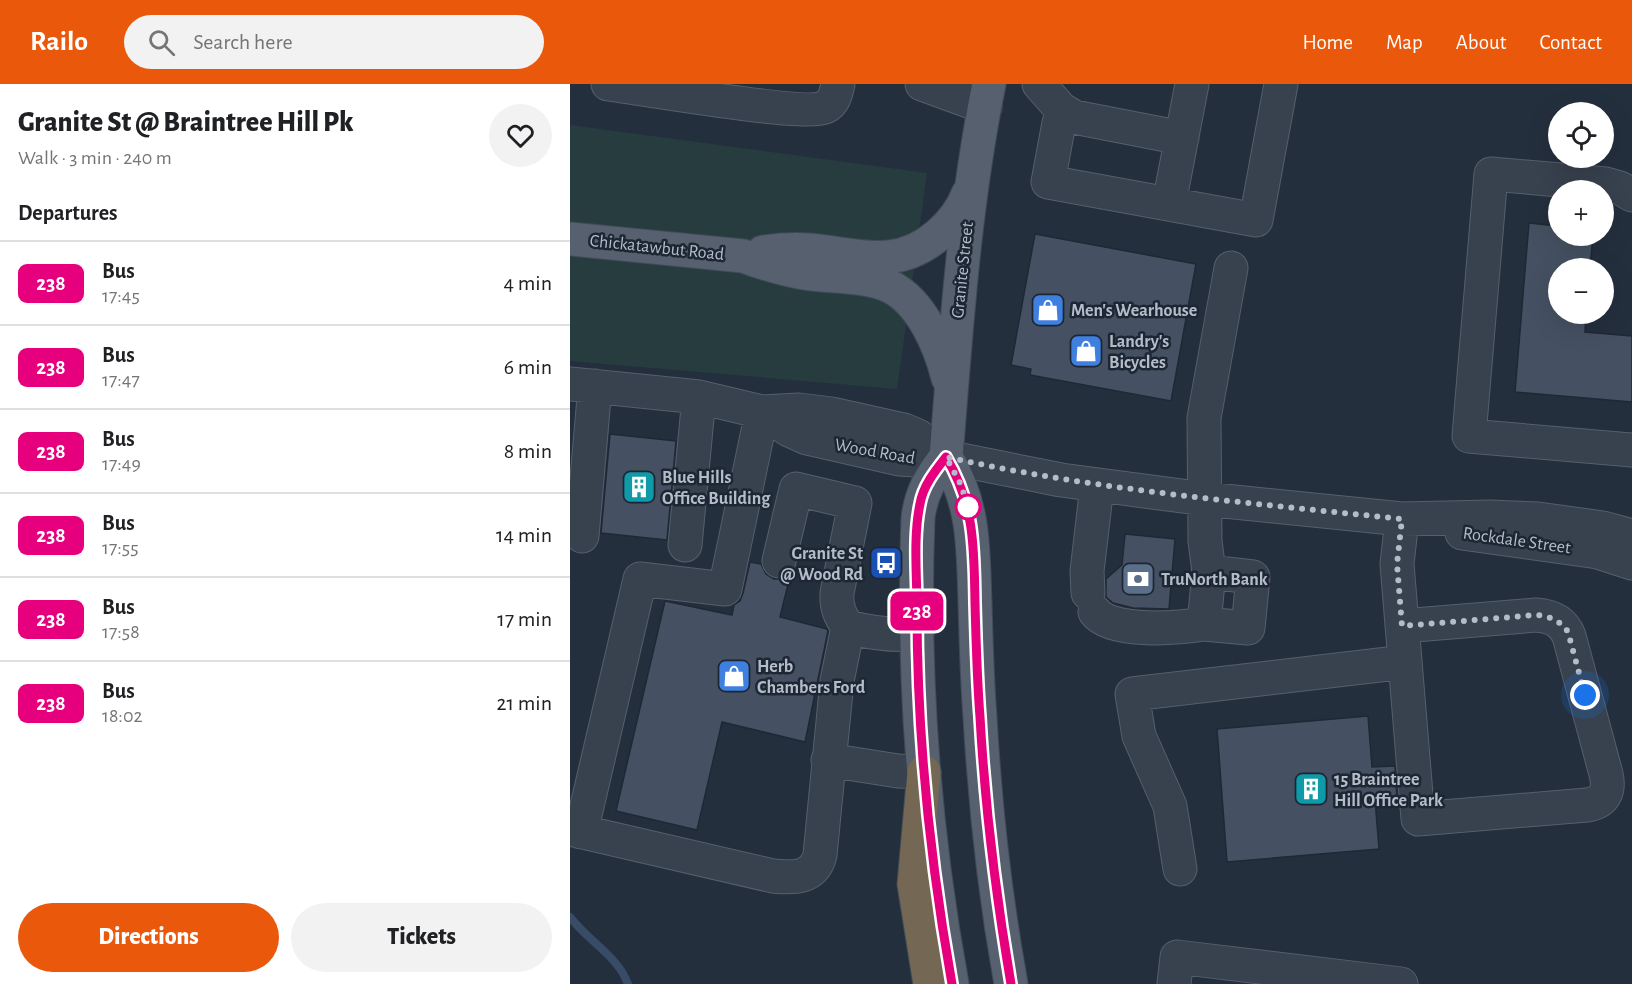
<!DOCTYPE html>
<meta charset="utf-8">
<style>
body{margin:0;font-family:"Alegreya Sans",sans-serif;background:#f2f2f2;color:#202124;height:100vh;display:flex;flex-direction:column;font-size:22px;white-space:nowrap}
*{box-sizing:border-box;margin:0}
p{font-size:20px;color:#757577}
.icon{flex:none;width:33px;height:33px;fill:none;stroke:currentColor;stroke-width:2;stroke-linecap:round;stroke-linejoin:round}
.map{position:relative;flex:1;overflow:hidden}
.drawer{display:flex;flex-direction:column;background:#fff;width:570px}
.drawer>*{flex:none}
.badge{padding:0 12px;border-radius:9px;font-size:21px;line-height:39px}
.buttons{position:absolute;left:978px;top:18px;display:grid;gap:12px}
.buttons a{display:grid;place-items:center;width:66px;height:66px;border-radius:50%;background:#fff;box-shadow:0 6px 24px #0002;font-size:30px}
.you{position:absolute;width:30px;height:30px;margin:-15px;border:4px solid #fff;border-radius:50%;background:#1a73e8;box-shadow:0 0 0 9px #1a73e833}
.map>.badge{position:absolute;translate:-50% -50%;box-shadow:0 0 0 3px #fff}
h2{padding:0 18px;font-size:22px;line-height:54px}
.round{display:grid;place-items:center;flex:none;width:63px;height:63px;border-radius:32px;background:#f2f2f2}
.overview{display:flex;align-items:center;justify-content:space-between;height:102px;padding:0 18px}
h1{font-size:28px;font-weight:800;line-height:45px}
.cta{display:flex;gap:12px;margin-top:auto;padding:12px 18px}
.cta a{flex:1;height:69px;border-radius:36px;background:#ea580c;color:#fff;font-size:24px;font-weight:800;line-height:69px;text-align:center}
.cta a+a{background:#f2f2f2;color:#202124}
ul{padding:0;list-style:none}
li{display:flex;align-items:center;gap:18px;height:84px;padding:0 18px;border-top:2px solid #e0e0e0}
li div{flex:1}
li b{display:block;font-size:22px}
li em{font-style:normal}
li .badge{min-width:66px;font-weight:700;text-align:center}
header{display:flex;align-items:center;gap:36px;box-sizing:border-box;height:84px;padding:0 30px;background:#ea580c;color:#fff}
header strong{font-size:28px}
nav{display:flex;gap:33px;margin-inline-start:auto;font-size:21px}
.search{width:420px;height:54px;background:#f2f2f2;display:flex;align-items:center;gap:15px;box-sizing:border-box;padding:0 21px;border-radius:33px;color:#757577;font-size:22px}
main{display:flex;flex:1;min-height:0}
.map>svg:first-child{display:block}
.green{fill:#263c3f}
.lines{fill:none;stroke-linecap:round;stroke-linejoin:round}
.stream{stroke:#394c67;stroke-width:8}
.building{fill:#455162;stroke:#1f2835;stroke-width:1.5}
.minor-casing{stroke:#565f6c;stroke-width:35}
.major-casing{stroke:#414a57;stroke-width:35}
.highway-casing{stroke:#434c59;stroke-width:35}
.minor{stroke:#38414e;stroke-width:33}
.major{stroke:#56606e;stroke-width:33}
.highway{stroke:#746855;stroke-width:33}
.line-casing{stroke:#fff;stroke-width:14}
.line{stroke:#e6007e;stroke-width:9}
.walk{stroke:#b4bcc9;stroke-width:6;stroke-dasharray:0 10.8}
.stop-dot{fill:#fff;stroke:#e6007e;stroke-width:3}
.labels{text-anchor:middle;stroke-width:5;stroke-linejoin:round;paint-order:stroke}
.street-label{font-size:18px;fill:#b4bcc9;stroke:#1d2633}
.poi-label{font-size:18px;font-weight:bold;fill:#b4bcc9;stroke:#1d2633;text-anchor:start}
</style>
<header>
<strong>Railo</strong>
<div class="search"><svg class="icon" aria-label="search" viewBox="0 0 24 24"><circle cx="10" cy="10" r="6"/><path d="M15 15l6 6"/></svg>Search here</div>
<nav><a>Home</a><a>Map</a><a>About</a><a>Contact</a></nav>
</header>
<main>
<section class="drawer">
<div class="overview"><div><h1>Granite St @ Braintree Hill Pk</h1><p>Walk · 3 min · 240 m</p></div><a class="round"><svg class="icon" aria-label="heart" viewBox="0 0 24 24"><path d="M12 20l-8-8c-3-5 5-10 8-4 3-6 11-1 8 4z"/></svg></a></div>
<h2>Departures</h2>
<ul>
<li><span class="badge" style="background:#e6007e;color:#fff">238</span><div><b>Bus</b><p>17:45</p></div><em>4 min</em></li>
<li><span class="badge" style="background:#e6007e;color:#fff">238</span><div><b>Bus</b><p>17:47</p></div><em>6 min</em></li>
<li><span class="badge" style="background:#e6007e;color:#fff">238</span><div><b>Bus</b><p>17:49</p></div><em>8 min</em></li>
<li><span class="badge" style="background:#e6007e;color:#fff">238</span><div><b>Bus</b><p>17:55</p></div><em>14 min</em></li>
<li><span class="badge" style="background:#e6007e;color:#fff">238</span><div><b>Bus</b><p>17:58</p></div><em>17 min</em></li>
<li><span class="badge" style="background:#e6007e;color:#fff">238</span><div><b>Bus</b><p>18:02</p></div><em>21 min</em></li>
</ul>
<div class="cta"><a>Directions</a><a>Tickets</a></div>
</section>
<div class="map">
<svg width="1062" height="900" viewBox="0 0 1062 900">
<rect width="100%" height="100%" fill="#242f3e"/>
<path class="green" d="M 0,41 L 357,89 L 327,305 L 0,277 Z"/>
<g class="lines">
<path class="stream" d="M 0,833 C 18,857 47,871 58,900"/>
</g>
<path class="building" d="M 959,139 L 988,142 L 988,152 L 1023,152 L 1020,184 L 988,184 L 988,230 L 1016,230 L 1015,248 L 1062,252 L 1062,318 L 945,308 Z
M 465,150 L 626,180 L 601,317 L 460,291 L 461,285 L 441,281 Z
M 40,350 L 106,357 L 97,456 L 31,449 Z
M 555,450 L 605,455 L 599,525 L 563,524 L 543,519 L 536,513 L 536,495 L 552,481 Z
M 180,478 L 191,480 L 196,490 L 204,495 L 214,495 L 220,492 L 210,533 L 257,545 L 258,547 L 235,658 L 152,638 L 127,746 L 46,727 L 95,517 L 162,531 L 164,521 L 170,517 L 173,509 Z
M 798,632 L 802,683 L 825,682 L 827,714 L 805,715 L 809,765 L 657,778 L 647,645 Z"/>
<g class="lines">
<g class="minor-casing">
<path id="minor" d="M 38,0 C 70,4 236,33 255,23 C 264,19 266,9 268,0
M 352,0 L 415,23
M 469,0 L 491,25 L 504,33 L 612,54
M 495,28 L 489,39 L 478,98 L 686,136 L 711,0
M 1062,111 L 1050,104 L 1036,100 L 921,90 L 899,352 L 1062,366
M 599,120 L 622,0
M 0,300 L 129,313 L 192,328 L 229,326 L 262,330 L 334,346 L 348,352 L 376,373
M 192,328 L 219,346 L 237,354 L 329,375 L 346,376 L 376,373 L 491,396 L 635,415 L 832,435 L 920,433 L 968,435 L 1033,444 L 1062,452
M 832,435 L 827,480 L 848,735 L 1017,721 C 1035,718 1040,707 1036,690 L 999,552 C 993,537 981,532 966,531 L 832,542
M 892,449 L 1028,468 L 1062,479
M 12,452 L 25,302
M 115,461 L 129,313
M 209,477 L 226,405 L 285,419 L 267,509 C 266,523 270,532 278,543 C 301,549 323,552 347,550
M 639,488 L 683,493 L 678,544 L 634,540 L 639,488 L 635,457 L 634,334 L 661,184
M 518,509 L 517,487 L 527,402
M 525,528 C 542,550 609,544 634,540
M 258,676 L 328,687 L 354,688
M 0,745 L 203,792 C 223,794 244,795 250,771 L 267,597 L 278,543
M 11,748 L 70,495 L 155,505 L 192,328
M 610,785 L 600,722 L 569,652 L 562,610 L 835,578
M 604,900 L 607,873 L 831,900"/>
</g>
<g class="major-casing">
<path id="major" d="M 0,155 L 173,172 C 195,180 217,187 240,190 C 264,193 300,192 321,203 C 352,219 370,262 378,294
M 193,168 C 208,166 224,165 239,166 C 288,170 326,187 368,151 C 381,140 392,126 398,110
M 376,373 C 405,421 403,465 405,518 C 406,557 407,595 410,633 C 415,722 425,812 441,900
M 382,900 C 354,747 342,589 348,434 C 351,409 361,392 376,373 C 386,248 394,123 419,0"/>
</g>
<g class="highway-casing">
<path id="highway" d="M 354,688 L 344,800 L 360,900"/>
</g>
<use href="#minor" class="minor"/>
<use href="#major" class="major"/>
<use href="#highway" class="highway"/>
</g>
<g class="lines">
<g class="line-casing">
<path id="line" d="M 382,900 C 360,777 347,650 347,525 C 347,491 343,453 350,420 C 353,402 365,387 376,373 C 405,421 404,465 405,519 C 406,557 407,595 410,633 C 415,722 426,812 441,900"/>
</g>
<use href="#line" class="line"/>
<path class="walk" d="M 398,423 L 399,426 L 391,401 L 376,373 C 527,406 679,419 832,435 L 827,480 L 832,542 L 966,531 C 979,532 990,536 998,548 L 1015,611"/>
</g>
<defs>
<g id="shop-square" transform="scale(1.725)"><rect x="-9" y="-9" width="18" height="18" rx="4" fill="#3f7fe0" stroke="#1d2633"/><path d="M-5-2.5h2.3a2.7 3.5 0 0 1 5.4 0H5L5.5 6h-11ZM-1.5-2.5h3a1.5 2.3 0 0 0-3 0Z" fill="#fff"/></g>
<g id="building-square" transform="scale(1.725)"><rect x="-9" y="-9" width="18" height="18" rx="4" fill="#0f9aa8" stroke="#1d2633"/><path d="M-4-6H4V6H1V3H-1V6H-4ZM-2.5-4.3h1.7v1.8h-1.7ZM.8-4.3h1.7v1.8H.8ZM-2.5-1h1.7V.8h-1.7ZM.8-1h1.7V.8H.8Z" fill="#fff"/></g>
<g id="bus-square" transform="scale(1.725)"><rect x="-9" y="-9" width="18" height="18" rx="4" fill="#1a4fb4" stroke="#1d2633"/><path d="M-5-6H5V4H4V6H2V4H-2V6H-4V4H-5ZM-3.5-4V0h7V-4ZM-3.5 1.2v1.5H-2V1.2ZM2 1.2v1.5H3.5V1.2Z" fill="#fff"/></g>
<g id="bank-square" transform="scale(1.725)"><rect x="-9" y="-9" width="18" height="18" rx="4" fill="#5c6f8a" stroke="#1d2633"/><path d="M-6-4H6V4H-6ZM0-2.3a2.3 2.3 0 1 0 0 4.6a2.3 2.3 0 1 0 0-4.6Z" fill="#fff"/></g>
</defs>
<g fill-rule="evenodd">
<use href="#shop-square" x="478" y="226"/>
<use href="#shop-square" x="516" y="267"/>
<use href="#building-square" x="69" y="403"/>
<use href="#bus-square" x="316" y="479"/>
<use href="#bank-square" x="568" y="495"/>
<use href="#shop-square" x="164" y="592"/>
<use href="#building-square" x="741" y="705"/>
</g>
<circle class="stop-dot" cx="398" cy="423" r="12"/>
<g class="labels">
<g class="street-label">
<text transform="translate(87 163) rotate(6)" y="6">Chickatawbut Road</text>
<text transform="translate(392 186) rotate(-84)" y="6">Granite Street</text>
<text transform="translate(305 367) rotate(10)" y="6">Wood Road</text>
<text transform="translate(947 456) rotate(8)" y="6">Rockdale Street</text>
</g>
<g class="poi-label">
<text x="501" y="232">Men's Wearhouse</text>
<text x="539" y="263">Landry's<tspan x="539" dy="21">Bicycles</tspan></text>
<text x="92" y="399">Blue Hills<tspan x="92" dy="21">Office Building</tspan></text>
<text x="293" y="475" text-anchor="end">Granite St<tspan x="293" dy="21">@ Wood Rd</tspan></text>
<text x="591" y="501">TruNorth Bank</text>
<text x="187" y="588">Herb<tspan x="187" dy="21">Chambers Ford</tspan></text>
<text x="764" y="701">15 Braintree<tspan x="764" dy="21">Hill Office Park</tspan></text>
</g>
</g>
</svg>
<div class="buttons">
<a><svg class="icon" aria-label="locate" viewBox="0 0 24 24"><circle cx="12" cy="12" r="6"/><path d="M12 2v4M12 18v4M2 12h4M18 12h4"/></svg></a>
<a>+</a>
<a>−</a>
</div>
<div class="you" style="left:1015px;top:611px"></div>
<b class="badge" style="left:347px;top:527px;background:#e6007e;color:#fff">238</b>
</div>
</main>
